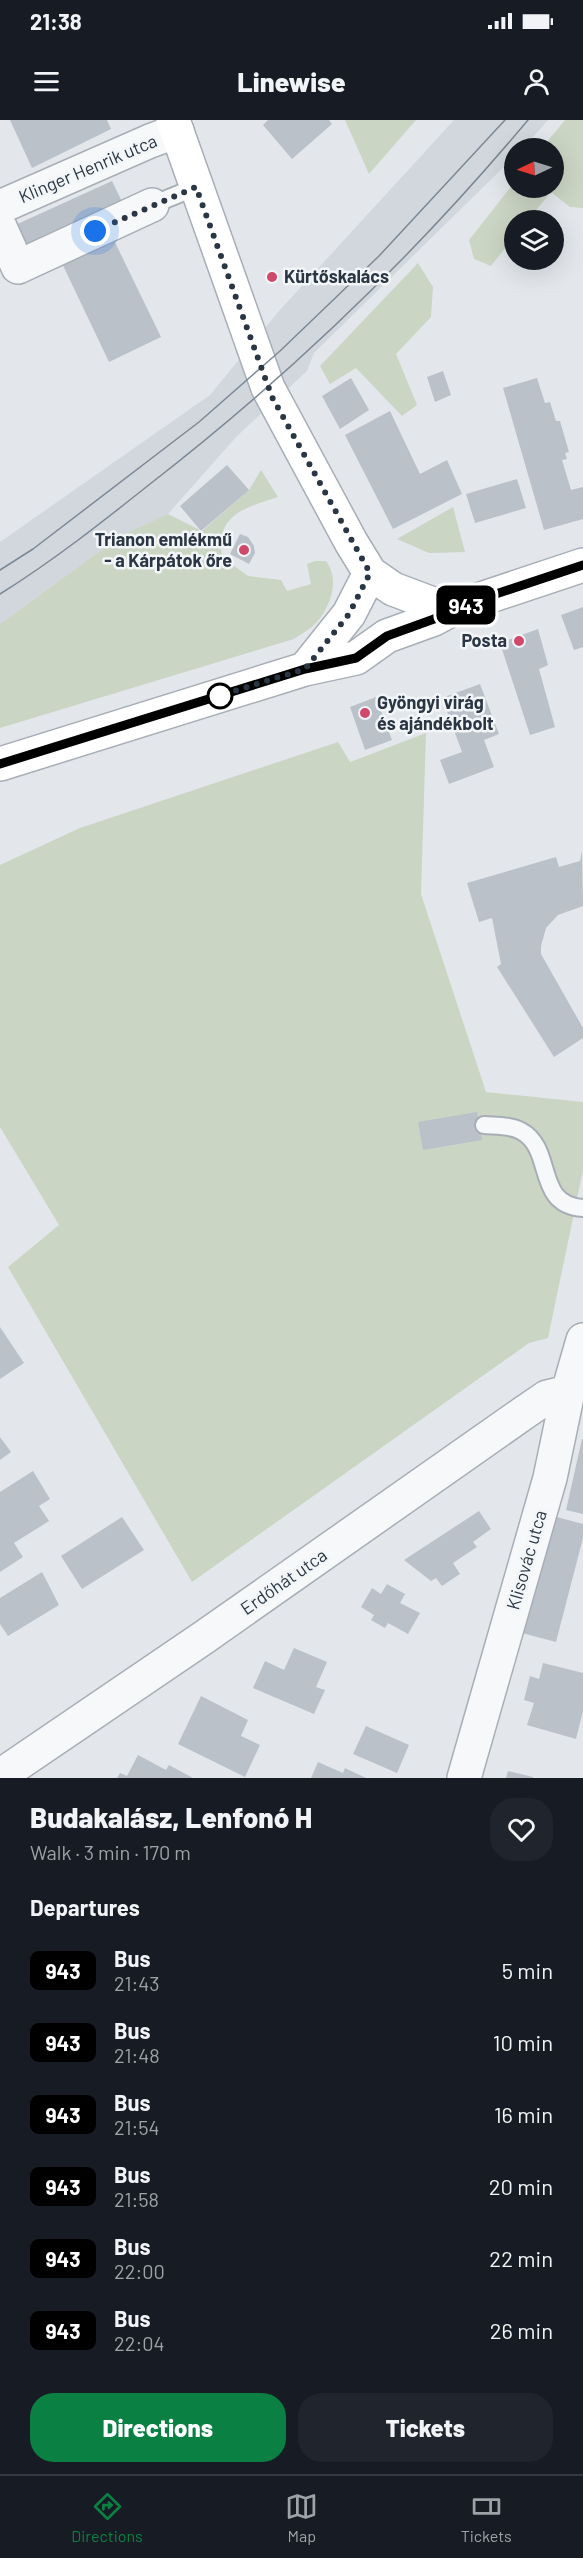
<!DOCTYPE html>
<meta charset="utf-8">
<style>
body{margin:0;font-family:Barlow,sans-serif;background:#20242c;color:#f1f3f6;height:100vh;display:flex;flex-direction:column;font-size:22px;white-space:nowrap}
*{box-sizing:border-box;margin:0}
p{font-size:20px;color:#9ea1a6}
.icon{flex:none;width:33px;height:33px;fill:none;stroke:currentColor;stroke-width:2;stroke-linecap:round;stroke-linejoin:round}
.map{position:relative;height:1658px;overflow:hidden}
.panel{display:flex;flex-direction:column;background:#171b24;flex:1}
.panel>*{flex:none}
.badge{padding:0 12px;border-radius:9px;font-size:21px;line-height:39px}
.needle{width:39px;rotate:266deg}
.controls{position:absolute;left:504px;top:18px;display:grid;gap:12px}
.controls a{display:grid;place-items:center;width:60px;height:60px;border-radius:50%;background:#171b24;box-shadow:0 6px 24px #0002;font-size:30px}
.you{position:absolute;width:30px;height:30px;margin:-15px;border:4px solid #fff;border-radius:50%;background:#1a73e8;box-shadow:0 0 0 9px #1a73e833}
.map>.badge{position:absolute;translate:-50% -50%;box-shadow:0 0 0 3px #fff}
h2{padding:0 30px;font-size:22px;line-height:54px}
.round{display:grid;place-items:center;flex:none;width:63px;height:63px;border-radius:24px;background:#20242c}
.summary{display:flex;align-items:center;justify-content:space-between;height:102px;padding:0 30px}
h1{font-size:28px;font-weight:800;line-height:45px}
.button{display:flex;gap:12px;margin-top:auto;padding:12px 30px}
.button a{flex:1;height:69px;border-radius:24px;background:#0b8043;color:#fff;font-size:24px;font-weight:800;line-height:69px;text-align:center}
.button a+a{background:#20242c;color:#f1f3f6}
ul{padding:0;list-style:none}
li{display:flex;align-items:center;gap:18px;height:72px;padding:0 30px}
li div{flex:1}
li b{display:block;font-size:22px}
li em{font-style:normal}
li .badge{min-width:66px;font-weight:700;text-align:center}
.status{display:flex;justify-content:space-between;align-items:center;height:42px;padding:0 30px;background:#171b24;direction:ltr}
.status svg{height:16px;fill:currentColor}
header{display:flex;justify-content:space-between;align-items:center;height:78px;padding:0 30px;background:#171b24;font-size:27px;font-weight:800}
.dock{display:flex;justify-content:space-around;align-items:center;height:84px;border-top:2px solid #363941;background:#171b24;font-size:16px;color:#9ea1a6}
.dock a{display:grid;justify-items:center;gap:3px}
.dock .active{color:#0b8043}
.map>svg:first-child{display:block}
.built{fill:#d1d7dd}
.green{fill:#cad5c4}
.building{fill:#bac1c9}
.lines{fill:none;stroke-linecap:round;stroke-linejoin:round}
.lane-casing{stroke:#a8aeb6;stroke-width:20}
.street-casing{stroke:#a8aeb6;stroke-width:36}
.secondary-casing{stroke:#a8aeb6;stroke-width:36}
.lane{stroke:#f6f8f9;stroke-width:16}
.street{stroke:#f6f8f9;stroke-width:33}
.secondary{stroke:#fff;stroke-width:33}
.tram{stroke:#7c8895;stroke-width:1.5}
.line-casing{stroke:#fff;stroke-width:14}
.line{stroke:#000;stroke-width:9}
.walk{stroke:#2b3644;stroke-width:6;stroke-dasharray:0 10.8}
.poi-dot{fill:#d0496a;stroke:#f3f6f8;stroke-width:2}
.stop-dot{fill:#fff;stroke:#000;stroke-width:3}
.labels{text-anchor:middle;stroke-width:5;stroke-linejoin:round;paint-order:stroke}
.street-label{font-size:18px;fill:#2b3644;stroke:#f3f6f8}
.poi-label{font-size:18px;font-weight:bold;fill:#2b3644;stroke:#f3f6f8;text-anchor:start}
</style>
<div class="status"><b>21:38</b><svg viewBox="0 0 49 12"><path d="M0 12V9h3v3zM5 12V6h3v6zM10 12V3h3v9zM15 12V0h3v12zM26 1h20v11H26zM47 4h2v5h-2z"/></svg></div>
<header><svg class="icon" aria-label="menu" viewBox="0 0 24 24"><path d="M4 6h16M4 12h16M4 18h16"/></svg>Linewise<svg class="icon" aria-label="person" viewBox="0 0 24 24"><circle cx="12" cy="8" r="4"/><path d="M4 21q1-7 8-7t8 7"/></svg></header>
<div class="map">
<svg width="583" height="1658" viewBox="0 0 583 1658">
<rect width="100%" height="100%" fill="#e3e7eb"/>
<path class="built" d="M 454,0 L 548,0 L 523,28 L 514,28 L 514,37 L 314,233 L 307,251 L 237,316 L 168,394 L 122,415 L 0,504 L 0,422 L 210,275 L 279,191 Z"/>
<path class="green" d="M 345,0 L 416,0 L 369,54 Z
M 565,0 L 583,0 L 583,88 L 570,87 L 551,72 L 528,100 L 514,100 L 514,117 L 491,146 L 474,139 L 469,120 L 514,63 L 514,68 L 554,68 L 554,28 L 542,28 Z
M 418,143 L 433,167 L 431,197 L 396,234 L 417,285 L 402,296 L 356,248 L 330,264 L 320,246 Z
M 261,350 L 278,377 C 244,388 215,395 222,437 L 248,456 L 281,460 L 287,471 L 311,464 L 307,444 L 315,441 L 326,441 C 340,460 331,485 317,502 C 311,509 301,514 294,519 L 0,608 L 0,504 L 122,415 L 168,394 L 202,411 L 249,370 Z
M 453,387 L 465,432 L 429,433 L 397,419 Z
M 426,613 L 421,774 L 486,972 L 583,982 L 583,1050 L 548,1218 L 529,1223 L 192,1462 L 8,1147 L 59,1105 L 0,1007 L 0,745 L 80,708 L 338,622 L 350,642 Z"/>
<path class="building" d="M 10,0 L 107,0 L 111,9 L 32,48 Z
M 268,0 L 329,0 L 332,4 L 292,39 L 263,5 Z
M 112,61 L 125,88 L 26,133 L 13,106 Z
M 110,112 L 161,217 L 109,242 L 59,137 Z
M 443,251 L 451,275 L 435,282 L 427,257 Z
M 351,258 L 369,290 L 340,309 L 322,276 Z
M 537,258 L 545,283 L 550,282 L 556,301 L 560,301 L 569,332 L 565,333 L 567,339 L 562,340 L 571,370 L 583,367 L 583,399 L 544,410 L 503,268 Z
M 390,291 L 420,354 L 447,340 L 462,374 L 393,409 L 345,315 Z
M 227,345 L 249,370 L 201,411 L 180,386 Z
M 517,359 L 526,388 L 475,403 L 466,374 Z
M 240,414 L 248,417 L 254,426 L 255,433 L 249,444 L 230,434 Z
M 583,487 L 583,527 L 574,530 L 561,495 Z
M 538,509 L 548,545 L 539,549 L 555,607 L 530,615 L 500,523 Z
M 480,564 L 499,614 L 484,620 L 494,647 L 449,664 L 440,640 L 462,632 L 442,578 Z
M 376,577 L 392,620 L 365,630 L 350,587 Z
M 582,731 L 583,786 L 558,795 L 546,808 L 541,826 L 541,834 L 583,908 L 583,918 L 554,937 L 497,847 L 501,844 L 492,798 L 479,802 L 467,763 L 556,737 L 559,747 L 580,741 Z
M 477,992 L 482,1020 L 423,1030 L 418,1002 Z
M 0,1207 L 24,1243 L 0,1259 Z
M 0,1317 L 11,1332 L 0,1340 Z
M 582,1319 L 583,1319 L 583,1394 L 566,1390 Z
M 33,1351 L 50,1379 L 39,1386 L 49,1401 L 14,1423 L 23,1437 L 0,1452 L 0,1372 Z
M 479,1391 L 491,1409 L 473,1422 L 477,1427 L 453,1443 L 460,1454 L 442,1466 L 436,1458 L 431,1461 L 404,1440 Z
M 553,1396 L 583,1404 L 583,1418 L 556,1522 L 522,1513 Z
M 122,1397 L 144,1430 L 82,1469 L 61,1436 Z
M 42,1452 L 59,1485 L 8,1516 L 0,1504 L 0,1478 Z
M 387,1464 L 405,1474 L 400,1483 L 420,1493 L 408,1514 L 388,1503 L 385,1508 L 371,1500 L 374,1495 L 361,1487 L 372,1468 L 381,1474 Z
M 294,1528 L 327,1542 L 316,1567 L 325,1570 L 314,1594 L 253,1568 L 265,1541 L 284,1550 Z
M 543,1543 L 583,1553 L 583,1591 L 576,1619 L 527,1605 L 534,1583 L 524,1580 L 530,1556 L 539,1559 Z
M 201,1576 L 248,1600 L 241,1616 L 260,1625 L 245,1657 L 178,1624 Z
M 366,1606 L 409,1625 L 397,1653 L 353,1634 Z
M 138,1635 L 166,1650 L 169,1645 L 193,1658 L 117,1658 L 120,1653 L 127,1656 Z
M 318,1642 L 343,1653 L 345,1648 L 366,1658 L 311,1658 Z
M 508,1651 L 533,1657 L 533,1658 L 506,1658 Z"/>
<g class="lines">
<g class="lane-casing">
<path id="lane" d="M 152,85 L 196,67
M 484,1005 C 496,1006 510,1005 521,1011 C 555,1029 534,1085 583,1088"/>
</g>
<g class="street-casing">
<path id="street" d="M 0,87 L 150,21 L 177,11
M 0,107 L 18,147 L 152,85
M 0,1656 L 203,1518 L 525,1292 L 547,1277 L 568,1272
M 464,1658 L 550,1358 L 568,1272 L 583,1220"/>
</g>
<g class="secondary-casing">
<path id="secondary" d="M 173,0 L 268,268 L 351,422 L 370,453 L 393,469 L 433,484 L 454,488
M 305,549 L 349,494 L 370,453
M 0,644 L 305,549 L 356,538 L 387,516 L 434,499 L 454,488 L 583,445"/>
</g>
<use href="#lane" class="lane"/>
<use href="#street" class="street"/>
<use href="#secondary" class="secondary"/>
<path class="tram" d="M 0,450 L 33,429 L 199,302 L 280,231 L 379,136 L 505,0
M 0,474 C 53,441 101,403 150,364 C 288,257 415,135 528,0"/>
</g>
<g class="lines">
<g class="line-casing">
<path id="line" d="M 0,644 L 305,549 L 356,538 L 387,516 L 434,499 L 454,488 L 583,445"/>
</g>
<use href="#line" class="line"/>
<path class="walk" d="M 95,111 L 196,67 L 272,277 L 370,453 L 349,494 L 305,549 L 218,576 L 220,576"/>
</g>
<g class="poi-dot">
<circle cx="272" cy="157" r="6"/>
<circle cx="244" cy="430" r="6"/>
<circle cx="519" cy="521" r="6"/>
<circle cx="365" cy="593" r="6"/>
</g>
<circle class="stop-dot" cx="220" cy="576" r="12"/>
<g class="labels">
<g class="street-label">
<text transform="translate(88 49) rotate(-23)" y="6">Klinger Henrik utca</text>
<text transform="translate(527 1440) rotate(-74)" y="6">Klisovác utca</text>
<text transform="translate(284 1462) rotate(-35)" y="6">Erdőhát utca</text>
</g>
<g class="poi-label">
<text x="284" y="163">Kürtőskalács</text>
<text x="232" y="426" text-anchor="end">Trianon emlékmű<tspan x="232" dy="21">- a Kárpátok őre</tspan></text>
<text x="507" y="527" text-anchor="end">Posta</text>
<text x="377" y="589">Gyöngyi virág<tspan x="377" dy="21">és ajándékbolt</tspan></text>
</g>
</g>
</svg>
<div class="controls">
<a><svg class="needle" viewBox="-14 -14 28 28"><path d="M0-13l5 13h-10z" fill="#e53935"/><path d="M0 13l5-13h-10z" fill="#9ea1a6"/></svg></a>
<a><svg class="icon" aria-label="layers" viewBox="0 0 24 24"><path d="M12 4l9 5-9 5-9-5zM3 14l9 5 9-5"/></svg></a>
</div>
<div class="you" style="left:95px;top:111px"></div>
<b class="badge" style="left:466px;top:485px;background:#000;color:#fff">943</b>
</div>
<section class="panel">
<div class="summary"><div><h1>Budakalász, Lenfonó H</h1><p>Walk · 3 min · 170 m</p></div><a class="round"><svg class="icon" aria-label="heart" viewBox="0 0 24 24"><path d="M12 20l-8-8c-3-5 5-10 8-4 3-6 11-1 8 4z"/></svg></a></div>
<h2>Departures</h2>
<ul>
<li><span class="badge" style="background:#000;color:#fff">943</span><div><b>Bus</b><p>21:43</p></div><em>5 min</em></li>
<li><span class="badge" style="background:#000;color:#fff">943</span><div><b>Bus</b><p>21:48</p></div><em>10 min</em></li>
<li><span class="badge" style="background:#000;color:#fff">943</span><div><b>Bus</b><p>21:54</p></div><em>16 min</em></li>
<li><span class="badge" style="background:#000;color:#fff">943</span><div><b>Bus</b><p>21:58</p></div><em>20 min</em></li>
<li><span class="badge" style="background:#000;color:#fff">943</span><div><b>Bus</b><p>22:00</p></div><em>22 min</em></li>
<li><span class="badge" style="background:#000;color:#fff">943</span><div><b>Bus</b><p>22:04</p></div><em>26 min</em></li>
</ul>
<div class="button"><a>Directions</a><a>Tickets</a></div>
</section>
<nav class="dock">
<a class="active"><svg class="icon" aria-label="directions" viewBox="0 0 24 24"><path d="M12 3l9 9-9 9-9-9zM9 14v-3h6M13 9l2 2-2 2"/></svg>Directions</a>
<a><svg class="icon" aria-label="map" viewBox="0 0 24 24"><path d="M3 6l6-2 6 2 6-2v14l-6 2-6-2-6 2zM9 4v14M15 6v14"/></svg>Map</a>
<a><svg class="icon" aria-label="tickets" viewBox="0 0 24 24"><path d="M3 7h18v10H3zM15 7v10"/></svg>Tickets</a>
</nav>
